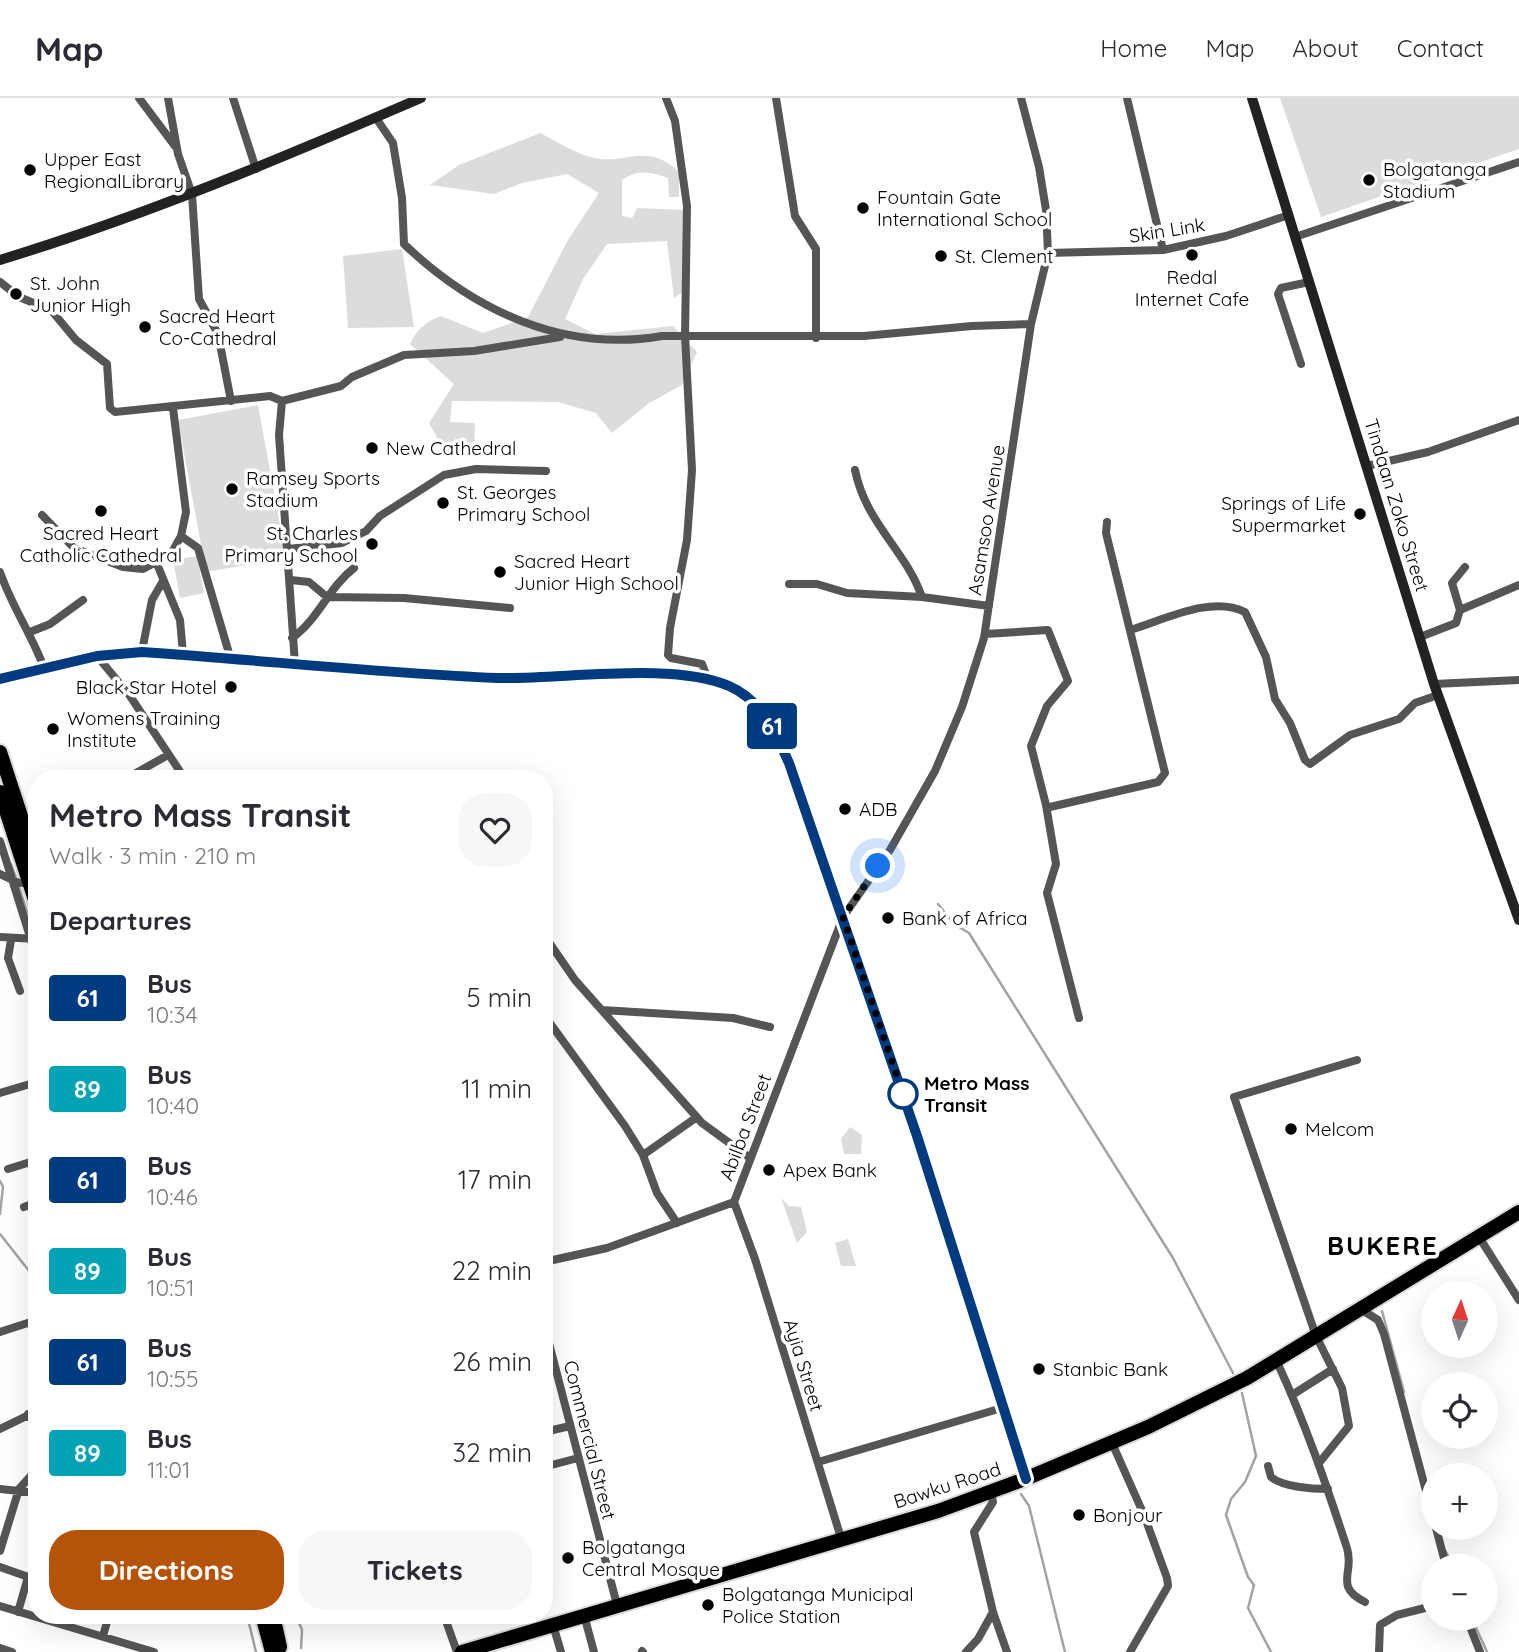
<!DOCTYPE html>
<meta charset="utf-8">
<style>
body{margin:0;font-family:Quicksand,sans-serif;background:#f7f7f7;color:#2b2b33;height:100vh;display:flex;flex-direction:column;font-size:26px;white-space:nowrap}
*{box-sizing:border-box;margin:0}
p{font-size:23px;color:#7c7c81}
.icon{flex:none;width:38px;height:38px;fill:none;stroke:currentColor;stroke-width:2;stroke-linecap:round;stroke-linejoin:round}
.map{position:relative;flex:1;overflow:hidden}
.side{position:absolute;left:28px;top:672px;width:525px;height:854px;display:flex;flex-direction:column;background:#fff;border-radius:28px;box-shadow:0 7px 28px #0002}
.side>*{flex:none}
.badge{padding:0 14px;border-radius:5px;font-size:24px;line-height:46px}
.needle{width:46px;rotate:3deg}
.fabs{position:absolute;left:1421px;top:1183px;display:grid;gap:14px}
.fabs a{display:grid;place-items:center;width:77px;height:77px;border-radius:50%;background:#fff;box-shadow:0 7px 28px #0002;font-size:35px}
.you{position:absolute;width:35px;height:35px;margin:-18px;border:5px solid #fff;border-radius:50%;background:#1a73e8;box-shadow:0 0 0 10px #1a73e833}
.map>.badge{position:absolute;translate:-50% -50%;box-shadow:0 0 0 4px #fff}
h2{padding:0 21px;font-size:26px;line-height:63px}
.round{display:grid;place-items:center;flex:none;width:74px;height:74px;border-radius:28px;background:#f7f7f7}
.summary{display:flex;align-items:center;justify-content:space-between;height:119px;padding:0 21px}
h1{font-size:33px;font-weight:800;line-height:52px}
.action{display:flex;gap:14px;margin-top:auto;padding:14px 21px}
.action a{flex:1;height:80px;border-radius:28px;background:#b45309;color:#fff;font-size:28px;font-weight:800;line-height:80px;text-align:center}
.action a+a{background:#f7f7f7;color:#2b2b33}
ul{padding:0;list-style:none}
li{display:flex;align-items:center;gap:21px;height:91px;padding:0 21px}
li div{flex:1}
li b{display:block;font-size:26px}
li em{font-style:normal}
li .badge{min-width:77px;font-weight:700;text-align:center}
header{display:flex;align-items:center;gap:42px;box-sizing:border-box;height:98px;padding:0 35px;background:#fff;border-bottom:2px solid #e1e1e2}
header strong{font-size:33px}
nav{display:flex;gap:38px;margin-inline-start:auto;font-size:24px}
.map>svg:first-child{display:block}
.green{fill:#dcdcdc}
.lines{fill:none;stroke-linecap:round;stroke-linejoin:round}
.stream{stroke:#a3a3a3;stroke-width:2.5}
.highway-casing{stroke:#dbdbdb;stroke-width:18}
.street{stroke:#555;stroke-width:8}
.secondary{stroke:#222;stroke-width:10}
.highway{stroke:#000;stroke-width:14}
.line-casing{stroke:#fff;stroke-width:16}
.line{stroke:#003b80;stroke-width:10}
.walk{stroke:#000;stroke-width:7;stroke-dasharray:0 12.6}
.poi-dot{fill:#000;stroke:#fff;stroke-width:2.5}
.stop-dot{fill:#fff;stroke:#003b80;stroke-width:3.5}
.labels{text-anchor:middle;stroke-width:7;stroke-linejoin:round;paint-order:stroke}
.poi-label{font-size:19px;fill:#000;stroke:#fff;text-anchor:start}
.street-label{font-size:19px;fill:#000;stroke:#fff}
.stop-label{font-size:19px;font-weight:bold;fill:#000;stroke:#fff;text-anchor:start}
.district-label{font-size:26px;font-weight:bold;letter-spacing:2px;fill:#000;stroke:#fff}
</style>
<header>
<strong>Map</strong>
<nav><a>Home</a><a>Map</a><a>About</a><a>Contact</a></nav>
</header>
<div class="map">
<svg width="1519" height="1554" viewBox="0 0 1519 1554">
<rect width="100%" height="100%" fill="#fff"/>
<path class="green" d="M 1280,0 L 1519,0 L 1519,51 L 1321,119 Z
M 540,35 C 556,43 573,54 590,59 C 624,69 646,42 679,74 L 679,99 L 669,99 L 668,80 C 650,74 638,71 622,82 L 622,118 L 632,120 L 637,110 L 685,112 L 687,191 L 674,200 L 667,143 L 607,146 L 583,181 L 565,221 L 595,236 L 673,228 L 697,254 L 682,287 L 649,305 L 612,335 L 596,315 L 558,304 L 452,303 L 450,324 L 475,325 L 474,354 L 449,361 L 429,325 L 454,286 L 410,246 C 417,231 425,224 441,218 L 483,235 L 528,219 L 568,142 L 599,95 L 567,76 L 522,85 L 494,96 L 430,87 L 459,67 Z
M 402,151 L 414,229 L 348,230 L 343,158 Z
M 258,307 L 286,460 L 206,474 L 178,322 Z
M 197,458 L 204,495 L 180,500 L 173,462 Z
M 850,1029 L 862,1037 L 861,1056 L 844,1056 L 841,1041 Z
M 781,1100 L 789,1108 L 801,1109 L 807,1134 L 797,1145 Z
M 848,1141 L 856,1168 L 841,1168 L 835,1145 Z"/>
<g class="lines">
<path class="stream" d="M 11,766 L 16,780
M 18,786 L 37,845
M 938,806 L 954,826 L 969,835 L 1173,1160 L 1233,1275
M 0,1083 L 3,1089 L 0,1116
M 0,1136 L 37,1183
M 1382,1213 L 1404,1294
M 1242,1295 L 1256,1358 L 1245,1384 L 1231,1401 L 1226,1417 L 1248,1479 L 1254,1487 L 1248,1510 L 1271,1554
M 1021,1396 L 1029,1408 L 1065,1554
M 1445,1452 L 1453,1468
M 247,1517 L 256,1554
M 296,1517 L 302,1532 L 301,1550
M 1472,1521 L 1487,1554"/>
<g class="highway-casing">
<path id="highway" d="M 0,654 L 37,767
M 0,694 L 37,808
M 262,1517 L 272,1554
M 273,1517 L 280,1549
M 462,1554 L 938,1413 L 1025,1381 L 1148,1329 L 1247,1280 L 1519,1114"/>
</g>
<path class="street" d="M 139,0 L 175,48
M 168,0 L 178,56 L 192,96 L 199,201 L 218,236 L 231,303
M 233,0 L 256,71
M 666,0 L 675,23 L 687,108 L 685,238 L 692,372 L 687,442 L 670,530 L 668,557 L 671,560 L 702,566 L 708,582
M 776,0 L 795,118 L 816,151 L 816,240
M 1127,0 L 1163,152
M 376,20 L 393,45 L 402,100 L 404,146 C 474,213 564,255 662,238 L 864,238 L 972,228 L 1031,226
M 1295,139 L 1519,64
M 1048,155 L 1163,152 L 1226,138 L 1289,117
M 0,184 L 19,199 L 51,212 L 76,242 L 107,266 L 110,310 L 115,314 L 270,298 L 282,303
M 1301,266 L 1278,196 L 1281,190 L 1309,184
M 1367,368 L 1428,354 L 1519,322
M 855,372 C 866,426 905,451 922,499
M 42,417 L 74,450 L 123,469 L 143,471 L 171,456 L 181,438 L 186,414 L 173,310
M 181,438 L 198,450 L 231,562
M 288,451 L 342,445 L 366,433 L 380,418 L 444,377 L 476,371 L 546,373
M 157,466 L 180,522 L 183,556
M 0,474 C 12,509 32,537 44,570
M 291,482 L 309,484 L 327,499 L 404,500 L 510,510
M 789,486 L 817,486 L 847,495 L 922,499 L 989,508
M 1460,512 L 1452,485 L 1465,469
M 1130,532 C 1164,522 1211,497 1245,514 L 1266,559 L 1275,601 L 1290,625 L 1305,662 L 1310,666 L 1350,637 L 1399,621 L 1415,605 L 1438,597
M 30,534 L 50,526 L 83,502
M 985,536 L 1048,532 L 1068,583 L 1047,608 L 1031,648 L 1046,707 L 1056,766 L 1047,795 L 1079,920
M 1420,539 L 1456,525 L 1460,512 L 1519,487
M 292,540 C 319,521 328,490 354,470
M 142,553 L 152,502 L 163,483
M 97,558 L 130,598 L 185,681
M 295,566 L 279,337 L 282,303 L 341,288 L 352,279 L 404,257 L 474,253 L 560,239
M 1434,586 L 1519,582
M 129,679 L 168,657
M 1046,707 L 1050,709 L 1158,684 L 1165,675 L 1106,435 L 1107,424
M 0,743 L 37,861
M 0,776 L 19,785 L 28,784
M 544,837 L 575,882 L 702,1025 L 750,1060
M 0,839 L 37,841
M 11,842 L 8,860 L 20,893
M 602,912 L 733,920 L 770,929
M 544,917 L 625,1028 L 643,1057 L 657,1095 L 677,1125
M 0,995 L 37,984
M 643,1057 L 697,1019
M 8,1071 L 37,1062
M 734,1104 L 755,1161 L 841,1440
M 24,1109 L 37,1104
M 1479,1139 L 1519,1202
M 544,1164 L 607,1150 L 734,1104 L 843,819 L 890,752 L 935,673 L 962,609 L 984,540 L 1031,226 L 1048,155 L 1046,112 L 1039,69 L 1021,0
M 1362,1212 L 1378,1222 L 1384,1236 L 1433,1419
M 544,1226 L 617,1507
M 0,1234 L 37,1222
M 1277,1264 C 1305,1324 1326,1386 1347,1450 C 1355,1475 1333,1488 1365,1504
M 1292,1297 L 1333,1271
M 28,1316 L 37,1328
M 0,1331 L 37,1313
M 544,1334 L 570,1328
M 1112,1345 L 1144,1417 L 1167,1480 L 1168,1488 L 1130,1554
M 818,1364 L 1002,1310
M 1319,1365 L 1349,1328 L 1342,1290 L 1316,1238 L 1234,999 L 1357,962
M 1268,1368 L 1271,1379 C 1283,1389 1312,1391 1328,1391
M 544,1369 L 578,1360
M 0,1391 L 37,1395
M 991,1394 L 993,1404 L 974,1434 L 993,1514 L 1007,1554
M 1436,1430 L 1446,1468
M 0,1453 L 19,1391 L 37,1371
M 0,1469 L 37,1482
M 0,1508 L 154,1554
M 18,1514 L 28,1479
M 584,1517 L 594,1554
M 1467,1521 L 1480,1554
M 446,1523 L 457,1554
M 553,1527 L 561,1554
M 103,1538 L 109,1517
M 0,1550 L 12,1554
M 642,1553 L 643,1554
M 966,1554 L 978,1541 L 993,1514
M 1379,1554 L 1380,1527 L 1397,1517 L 1433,1508"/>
<path class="secondary" d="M 1252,0 L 1434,586 L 1519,822
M 0,162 C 144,118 282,60 421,0
M 0,581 L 97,558 L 142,553 C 260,562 378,576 497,580 C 561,582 672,563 729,588 C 763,602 775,634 789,665 L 917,1038 L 1025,1381"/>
<use href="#highway" class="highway"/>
</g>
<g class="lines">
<g class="line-casing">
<path id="line" d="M 0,581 L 97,558 L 142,554 C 260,562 378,575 497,580 C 560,582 672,563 729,588 C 762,602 775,634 789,665 L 917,1038 L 1026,1381"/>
</g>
<use href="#line" class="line"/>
<path class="walk" d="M 878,768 L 843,819 L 903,996"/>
</g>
<g class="poi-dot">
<circle cx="30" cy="72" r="7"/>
<circle cx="1369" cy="82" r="7"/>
<circle cx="863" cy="110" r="7"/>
<circle cx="1192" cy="157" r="7"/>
<circle cx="941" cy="158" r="7"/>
<circle cx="16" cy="196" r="7"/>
<circle cx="145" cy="229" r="7"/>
<circle cx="372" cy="350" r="7"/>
<circle cx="232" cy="391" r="7"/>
<circle cx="443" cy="405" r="7"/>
<circle cx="101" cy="413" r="7"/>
<circle cx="1360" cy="416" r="7"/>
<circle cx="372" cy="446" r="7"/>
<circle cx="500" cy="474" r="7"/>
<circle cx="231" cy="589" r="7"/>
<circle cx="53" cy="631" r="7"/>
<circle cx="845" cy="711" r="7"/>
<circle cx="888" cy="820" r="7"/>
<circle cx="1291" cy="1031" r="7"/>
<circle cx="769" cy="1072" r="7"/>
<circle cx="1039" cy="1271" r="7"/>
<circle cx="1079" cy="1417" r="7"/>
<circle cx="568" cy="1460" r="7"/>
<circle cx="708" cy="1507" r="7"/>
</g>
<circle class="stop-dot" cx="903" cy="996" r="14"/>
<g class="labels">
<g class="poi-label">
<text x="44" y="68">Upper East<tspan x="44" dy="22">RegionalLibrary</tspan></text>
<text x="1383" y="78">Bolgatanga<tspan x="1383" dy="22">Stadium</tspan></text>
<text x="877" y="106">Fountain Gate<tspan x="877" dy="22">International School</tspan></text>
<text x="955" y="165">St. Clement</text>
<text x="1192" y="186" text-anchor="middle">Redal<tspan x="1192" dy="22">Internet Cafe</tspan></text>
<text x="30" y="192">St. John<tspan x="30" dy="22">Junior High</tspan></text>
<text x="159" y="225">Sacred Heart<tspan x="159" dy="22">Co-Cathedral</tspan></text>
<text x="386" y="357">New Cathedral</text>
<text x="246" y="387">Ramsey Sports<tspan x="246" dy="22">Stadium</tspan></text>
<text x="457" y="401">St. Georges<tspan x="457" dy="22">Primary School</tspan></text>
<text x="1346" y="412" text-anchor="end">Springs of Life<tspan x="1346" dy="22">Supermarket</tspan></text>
<text x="101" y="442" text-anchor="middle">Sacred Heart<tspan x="101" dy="22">Catholic Cathedral</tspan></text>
<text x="358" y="442" text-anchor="end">St. Charles<tspan x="358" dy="22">Primary School</tspan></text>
<text x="514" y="470">Sacred Heart<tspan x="514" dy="22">Junior High School</tspan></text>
<text x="217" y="596" text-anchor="end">Black Star Hotel</text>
<text x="67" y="627">Womens Training<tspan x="67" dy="22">Institute</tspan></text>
<text x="859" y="718">ADB</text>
<text x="902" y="827">Bank of Africa</text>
<text x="1305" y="1038">Melcom</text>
<text x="783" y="1079">Apex Bank</text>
<text x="1053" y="1278">Stanbic Bank</text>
<text x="1093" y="1424">Bonjour</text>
<text x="582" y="1456">Bolgatanga<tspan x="582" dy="22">Central Mosque</tspan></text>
<text x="722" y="1503">Bolgatanga Municipal<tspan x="722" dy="22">Police Station</tspan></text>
</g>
<g class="street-label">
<text transform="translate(1167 132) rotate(-9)" y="7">Skin Link</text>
<text transform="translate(1397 407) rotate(73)" y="7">Tindaan Zoko Street</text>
<text transform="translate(986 422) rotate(-81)" y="7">Asamsoo Avenue</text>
<text transform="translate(745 1029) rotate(-69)" y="7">Abilba Street</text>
<text transform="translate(804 1267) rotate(73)" y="7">Ayia Street</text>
<text transform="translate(590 1342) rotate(76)" y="7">Commercial Street</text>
<text transform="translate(947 1387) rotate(-18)" y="7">Bawku Road</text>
</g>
<g class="stop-label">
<text x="924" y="992">Metro Mass<tspan x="924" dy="22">Transit</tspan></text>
</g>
<g class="district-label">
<text x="1383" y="1157">BUKERE</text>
</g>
</g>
</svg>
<div class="fabs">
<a><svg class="needle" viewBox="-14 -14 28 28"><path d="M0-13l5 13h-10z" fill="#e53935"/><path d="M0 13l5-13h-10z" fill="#7c7c81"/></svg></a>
<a><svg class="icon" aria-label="locate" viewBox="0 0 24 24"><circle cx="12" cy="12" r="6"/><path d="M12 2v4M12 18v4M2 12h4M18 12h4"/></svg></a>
<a>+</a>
<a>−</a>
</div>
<div class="you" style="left:878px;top:768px"></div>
<b class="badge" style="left:772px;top:628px;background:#003b80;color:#fff">61</b>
<section class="side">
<div class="summary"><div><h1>Metro Mass Transit</h1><p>Walk · 3 min · 210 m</p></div><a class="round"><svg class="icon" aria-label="heart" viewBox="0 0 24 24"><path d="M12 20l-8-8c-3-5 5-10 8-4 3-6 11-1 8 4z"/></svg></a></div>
<h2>Departures</h2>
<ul>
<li><span class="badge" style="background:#003b80;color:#fff">61</span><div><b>Bus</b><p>10:34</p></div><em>5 min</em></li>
<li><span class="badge" style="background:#00a3b4;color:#fff">89</span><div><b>Bus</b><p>10:40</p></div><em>11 min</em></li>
<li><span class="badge" style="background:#003b80;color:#fff">61</span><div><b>Bus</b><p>10:46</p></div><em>17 min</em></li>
<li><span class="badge" style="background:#00a3b4;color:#fff">89</span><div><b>Bus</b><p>10:51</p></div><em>22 min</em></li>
<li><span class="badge" style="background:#003b80;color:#fff">61</span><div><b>Bus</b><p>10:55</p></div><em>26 min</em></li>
<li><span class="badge" style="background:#00a3b4;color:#fff">89</span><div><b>Bus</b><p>11:01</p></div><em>32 min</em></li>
</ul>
<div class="action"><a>Directions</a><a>Tickets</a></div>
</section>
</div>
